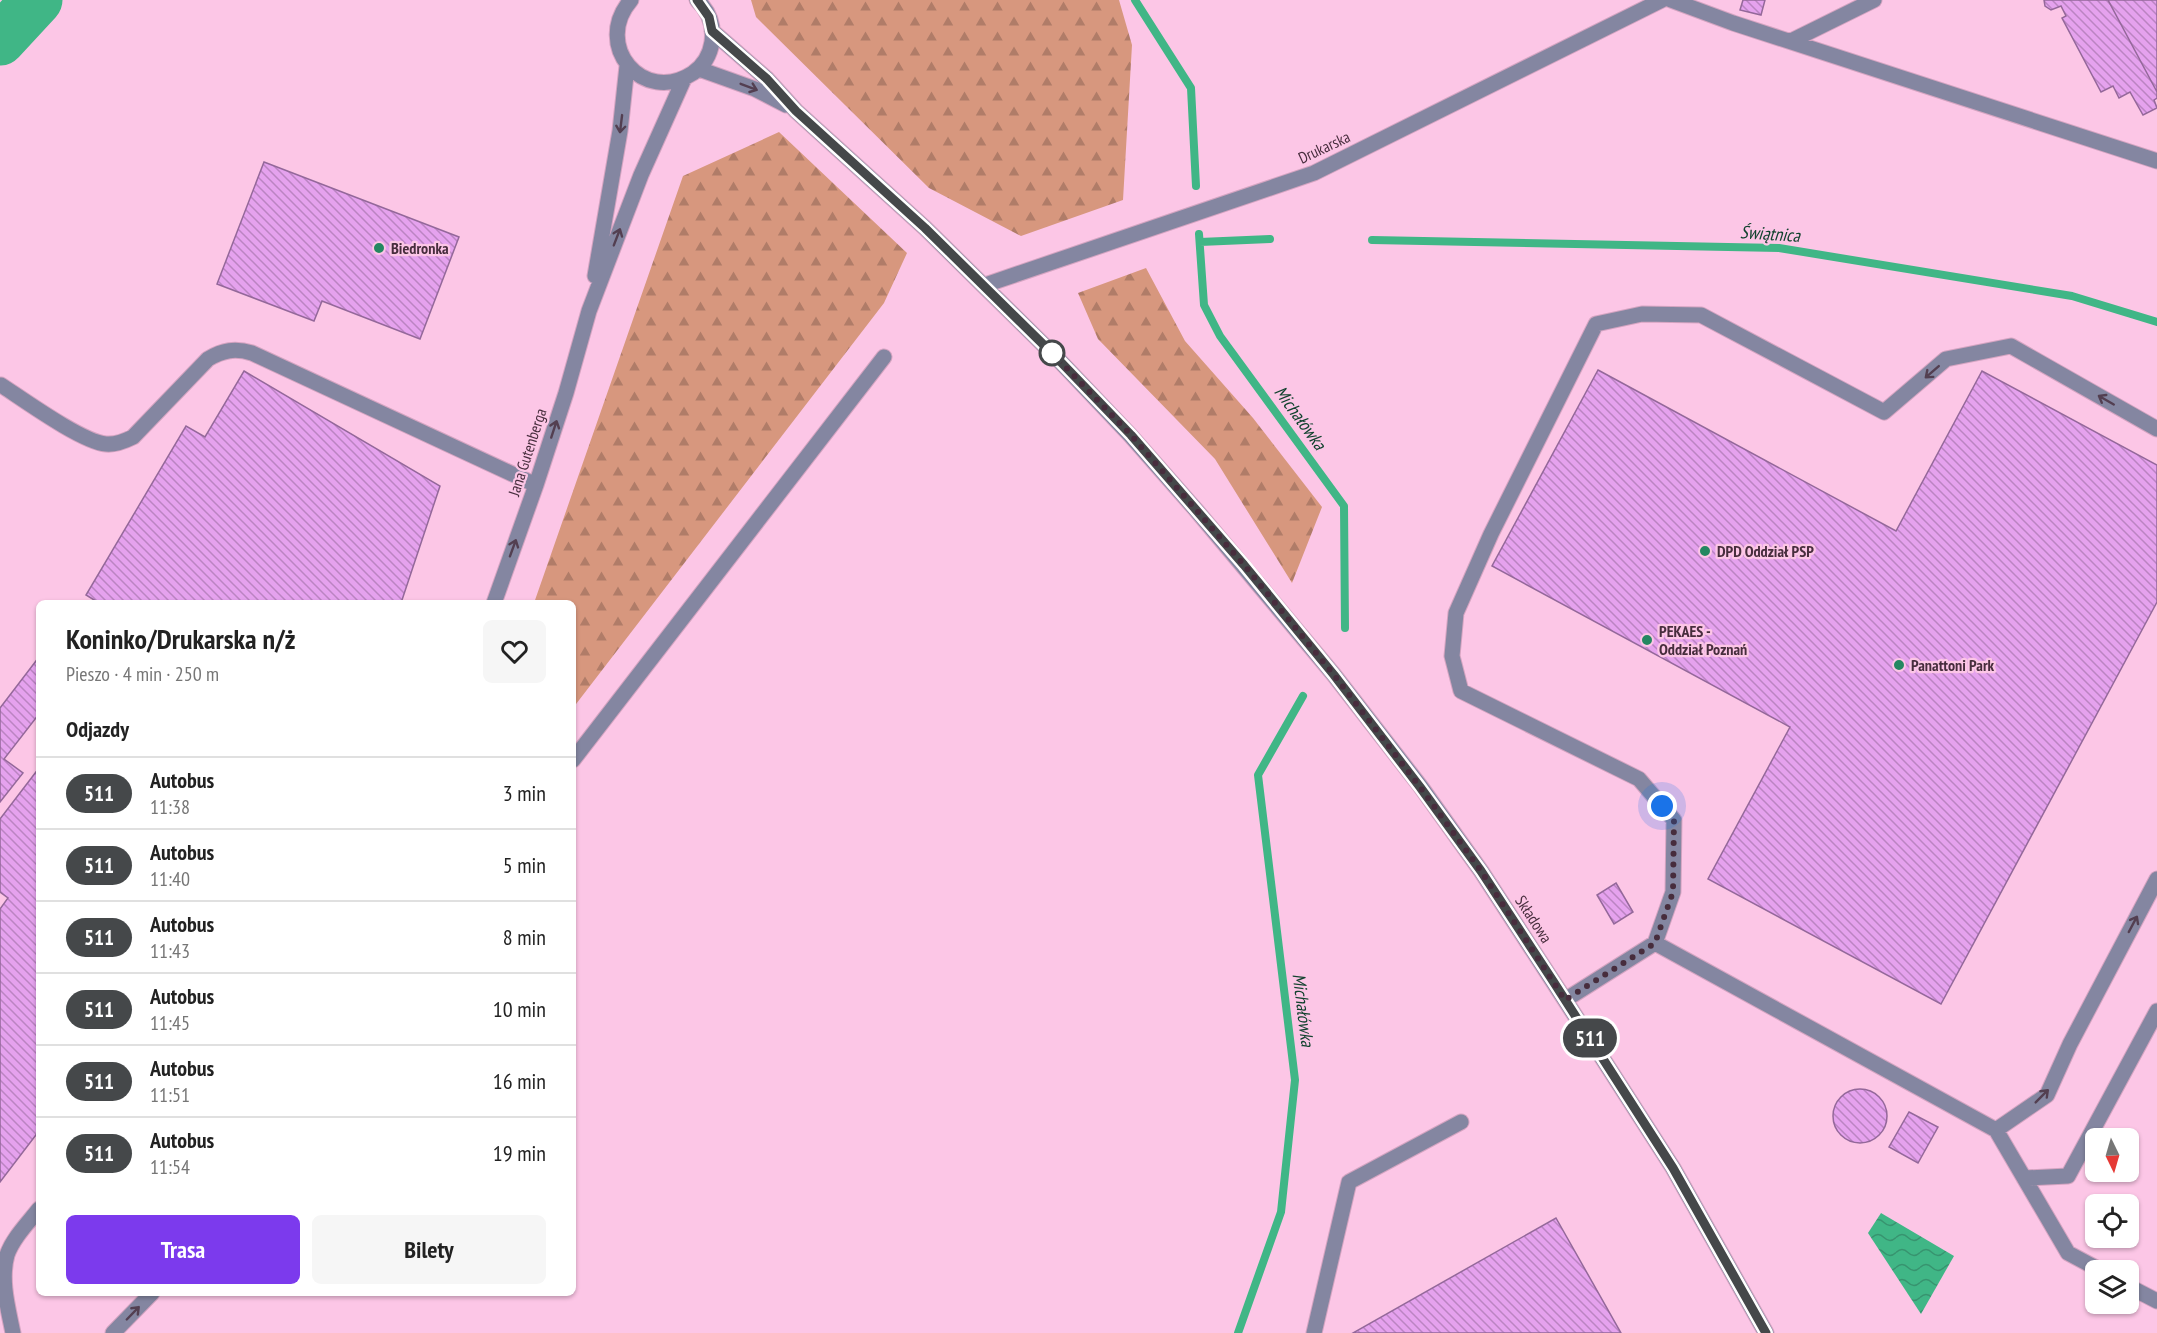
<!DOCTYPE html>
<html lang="pl">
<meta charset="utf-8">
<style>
body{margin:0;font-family:"PT Sans Narrow",sans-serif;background:#f6f6f6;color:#222;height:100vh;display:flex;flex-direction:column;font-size:22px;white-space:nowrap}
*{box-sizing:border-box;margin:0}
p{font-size:20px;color:#767676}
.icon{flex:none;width:33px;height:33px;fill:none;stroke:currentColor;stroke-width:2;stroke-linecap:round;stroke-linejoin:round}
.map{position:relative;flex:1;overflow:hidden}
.side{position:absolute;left:36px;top:600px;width:540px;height:696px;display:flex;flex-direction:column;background:#fff;border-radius:9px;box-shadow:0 2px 4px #0004}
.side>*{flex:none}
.badge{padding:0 12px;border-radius:20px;font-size:21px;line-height:39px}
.needle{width:39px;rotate:175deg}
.controls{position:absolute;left:2085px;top:1128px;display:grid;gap:12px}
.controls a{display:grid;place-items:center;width:54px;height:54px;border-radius:9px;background:#fff;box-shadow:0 2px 4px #0004;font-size:30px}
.you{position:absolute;width:30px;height:30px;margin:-15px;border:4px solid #fff;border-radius:50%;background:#1a73e8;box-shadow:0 0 0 9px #1a73e833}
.map>.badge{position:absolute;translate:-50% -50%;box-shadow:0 0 0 3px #fff}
h2{padding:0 30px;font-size:22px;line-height:54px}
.round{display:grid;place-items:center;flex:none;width:63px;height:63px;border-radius:9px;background:#f6f6f6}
.summary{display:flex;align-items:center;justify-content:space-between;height:102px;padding:0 30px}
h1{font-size:28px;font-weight:600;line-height:45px}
.cta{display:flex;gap:12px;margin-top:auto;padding:12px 30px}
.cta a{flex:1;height:69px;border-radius:9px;background:#7c3aed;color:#fff;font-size:24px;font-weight:600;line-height:69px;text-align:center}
.cta a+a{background:#f6f6f6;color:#222}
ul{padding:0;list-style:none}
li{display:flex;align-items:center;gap:18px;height:72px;padding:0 30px;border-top:2px solid #e0e0e0}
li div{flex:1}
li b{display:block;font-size:22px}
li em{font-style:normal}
li .badge{min-width:66px;font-weight:700;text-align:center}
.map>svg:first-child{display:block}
.forest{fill:url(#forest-firs)}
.water{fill:url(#water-waves)}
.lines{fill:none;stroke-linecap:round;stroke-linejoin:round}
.stream{stroke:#40b686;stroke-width:8}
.river{stroke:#40b686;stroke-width:51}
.building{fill:url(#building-back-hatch);stroke:#94689a;stroke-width:1.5}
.minor-casing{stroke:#d4a4c1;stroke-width:17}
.minor{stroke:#8486a1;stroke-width:15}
.oneway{stroke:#533f51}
.line-casing{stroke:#fff;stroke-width:14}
.line{stroke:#45484a;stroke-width:9}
.walk{stroke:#472d3d;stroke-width:6;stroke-dasharray:0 10.8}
.poi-dot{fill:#248761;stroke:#fcc6e6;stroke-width:2}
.stop-dot{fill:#fff;stroke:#45484a;stroke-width:3}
.labels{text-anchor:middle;stroke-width:4.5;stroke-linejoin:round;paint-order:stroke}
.street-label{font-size:16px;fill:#472d3d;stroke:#fcc6e6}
.poi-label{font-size:16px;font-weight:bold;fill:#472d3d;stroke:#fcc6e6;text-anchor:start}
.water-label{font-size:18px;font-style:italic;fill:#11422e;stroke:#fcc6e6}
</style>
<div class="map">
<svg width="2157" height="1333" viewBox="0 0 2157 1333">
<defs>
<pattern id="forest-firs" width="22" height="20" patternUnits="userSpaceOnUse" patternTransform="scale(1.5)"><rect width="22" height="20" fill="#d7977e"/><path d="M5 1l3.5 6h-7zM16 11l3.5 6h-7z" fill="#b07c68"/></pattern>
<pattern id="water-waves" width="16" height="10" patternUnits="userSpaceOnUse" patternTransform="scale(1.5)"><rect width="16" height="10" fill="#40b686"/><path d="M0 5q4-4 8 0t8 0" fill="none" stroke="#37946f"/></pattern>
<pattern id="building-back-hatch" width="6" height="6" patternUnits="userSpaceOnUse" patternTransform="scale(1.5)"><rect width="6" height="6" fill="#e5a2ee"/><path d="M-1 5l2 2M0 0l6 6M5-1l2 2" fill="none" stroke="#bb84c2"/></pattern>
</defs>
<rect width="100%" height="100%" fill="#fcc6e6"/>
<path class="forest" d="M 751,0 L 1119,0 L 1132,45 L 1123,200 L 1021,236 L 929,188 L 756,17 Z
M 779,132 L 907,253 L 884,303 L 573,708 L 573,603 L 534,603 L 683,176 Z
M 1146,268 L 1185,341 L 1253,418 L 1322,507 L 1292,583 L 1215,459 L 1098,339 L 1078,293 Z"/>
<path class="water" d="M 1881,1213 L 1954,1256 L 1921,1314 L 1868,1233 Z"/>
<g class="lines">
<path class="stream" d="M 1135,0 L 1191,88 L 1196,186
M 1199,234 L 1204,305 L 1220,336 L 1344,506 L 1345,628
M 1372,240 L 1779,248 L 2072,296 L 2157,322
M 1200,242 L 1270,239
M 1238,1333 L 1281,1212 L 1295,1080 L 1258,775 L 1303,696"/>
<path class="river" d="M 0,40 L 37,0"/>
</g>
<path class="building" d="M 1743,0 L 1765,0 L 1761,15 L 1740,10 Z
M 2044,0 L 2108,0 L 2157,92 L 2157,98 L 2154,100 L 2157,108 L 2143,115 L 2130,92 L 2119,98 L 2113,86 L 2101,92 L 2062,18 L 2066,16 L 2061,6 L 2051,10 L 2045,6 Z
M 2108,0 L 2157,0 L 2157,92 Z
M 264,162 L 459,237 L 420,339 L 322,301 L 314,321 L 217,284 Z
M 1598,370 L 1896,531 L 1982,371 L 2157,465 L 2157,602 L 1941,1004 L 1708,879 L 1790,727 L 1492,566 Z
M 244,371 L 440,486 L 401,603 L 99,603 L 86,595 L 186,426 L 205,437 Z
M 39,657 L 39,714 L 4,759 L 23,773 L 0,802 L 0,708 Z
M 39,768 L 39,1131 L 0,1182 L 0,909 L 8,898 L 0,892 L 0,819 Z
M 1616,883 L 1633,912 L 1614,924 L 1597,895 Z
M1833 1116a27 27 0 1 1 54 0a27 27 0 1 1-54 0Z
M 1909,1112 L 1938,1127 L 1918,1163 L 1889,1147 Z
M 1556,1218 L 1621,1333 L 1353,1333 Z"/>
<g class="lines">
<g class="minor-casing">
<path id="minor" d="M 631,0 C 592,45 643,106 693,73 C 703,66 710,55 712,42 C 714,26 709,11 697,0
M 1671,0 L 1733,23 L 2157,161
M 712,31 L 767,79 L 796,111 L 925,228 L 1055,356 L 1130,435 L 1196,510 L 1334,675 L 1421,787 L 1481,871 L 1565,1000 L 1673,1168 L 1766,1333
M 1791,41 L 1874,0
M 699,69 L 755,89 L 786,105
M 595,276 L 620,131 L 627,66
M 985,285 L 1314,173 L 1662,0
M 1,385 C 24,400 82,442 106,444 C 116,445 125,441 133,437 L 208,359 C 223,350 235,348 252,353 L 536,485
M 494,603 L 536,485 L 566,393 L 589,311 L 641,175 L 684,79
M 573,760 L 884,357
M 1655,943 L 1673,892 L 1674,820 L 1639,779 L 1461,691 L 1452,656 L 1456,613 L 1491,534 L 1596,324 L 1642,314 L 1701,315 L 1884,412 L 1946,359 L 2011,346 L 2157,429
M 1565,1000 L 1655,943 L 1996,1130 L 2068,1253 L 2100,1270
M 1996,1130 L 2047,1095 L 2070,1044 L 2157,879
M 2024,1178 L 2068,1176 L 2157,1011
M 2128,1286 L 2157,1301
M 13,1333 C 8,1308 0,1280 7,1255 C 13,1238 28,1223 39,1209
M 113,1333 L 152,1293
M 1314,1333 L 1349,1182 L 1461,1122"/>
</g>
<use href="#minor" class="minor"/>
</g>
<defs><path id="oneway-shaft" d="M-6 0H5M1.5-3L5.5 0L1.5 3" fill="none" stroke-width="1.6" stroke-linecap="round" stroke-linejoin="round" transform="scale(1.5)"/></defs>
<g class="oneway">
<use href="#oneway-shaft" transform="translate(749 87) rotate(21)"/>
<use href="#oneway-shaft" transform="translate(621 124) rotate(97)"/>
<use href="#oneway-shaft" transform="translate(617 237) rotate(-69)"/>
<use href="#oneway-shaft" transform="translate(1932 372) rotate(139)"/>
<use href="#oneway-shaft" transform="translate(2106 400) rotate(-150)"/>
<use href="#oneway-shaft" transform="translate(554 429) rotate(-72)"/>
<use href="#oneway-shaft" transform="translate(513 548) rotate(-70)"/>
<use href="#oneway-shaft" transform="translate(2133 924) rotate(-62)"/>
<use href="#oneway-shaft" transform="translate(2042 1096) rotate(-45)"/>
<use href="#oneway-shaft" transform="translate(133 1313) rotate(-46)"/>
</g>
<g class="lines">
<g class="line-casing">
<path id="line" d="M 697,0 L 709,17 L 712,31 L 767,79 L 796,111 L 925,228 L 1055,356 L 1131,435 L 1244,565 L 1334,675 L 1420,787 L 1481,871 L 1553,981 L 1673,1168 L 1766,1333"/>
</g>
<use href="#line" class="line"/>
<path class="walk" d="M 1052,353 L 1131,435 L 1244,565 L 1334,675 L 1420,787 L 1481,871 L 1565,1000 L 1655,943 L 1673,892 L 1674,819 L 1662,806"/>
</g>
<g class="poi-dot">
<circle cx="379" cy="248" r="6"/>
<circle cx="1705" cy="551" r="6"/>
<circle cx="1647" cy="640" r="6"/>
<circle cx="1899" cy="665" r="6"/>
</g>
<circle class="stop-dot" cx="1052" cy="353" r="12"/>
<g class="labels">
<g class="street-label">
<text transform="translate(1324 147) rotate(-25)" y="6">Drukarska</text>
<text transform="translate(527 452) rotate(-72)" y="6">Jana Gutenberga</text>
<text transform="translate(1534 919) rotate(57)" y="6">Składowa</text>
</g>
<g class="poi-label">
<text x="391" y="254">Biedronka</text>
<text x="1717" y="557">DPD Oddział PSP</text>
<text x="1659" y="637">PEKAES -<tspan x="1659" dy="18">Oddział Poznań</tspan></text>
<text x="1911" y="671">Panattoni Park</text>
</g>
<g class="water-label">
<text transform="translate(1770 234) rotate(4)" y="6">Świątnica</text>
<text transform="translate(1300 418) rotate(54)" y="6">Michałówka</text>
<text transform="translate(1303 1010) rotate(83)" y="6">Michałówka</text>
</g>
</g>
</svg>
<div class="controls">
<a><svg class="needle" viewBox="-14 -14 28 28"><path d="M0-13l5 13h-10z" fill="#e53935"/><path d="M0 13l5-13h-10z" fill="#767676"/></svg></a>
<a><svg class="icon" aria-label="locate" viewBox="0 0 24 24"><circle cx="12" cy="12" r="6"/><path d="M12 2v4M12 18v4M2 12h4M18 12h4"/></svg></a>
<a><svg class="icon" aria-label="layers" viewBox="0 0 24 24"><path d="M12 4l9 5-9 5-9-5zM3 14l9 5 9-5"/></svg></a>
</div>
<div class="you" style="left:1662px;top:806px"></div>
<b class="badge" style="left:1590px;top:1038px;background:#45484a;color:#fff">511</b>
<section class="side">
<div class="summary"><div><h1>Koninko/Drukarska n/ż</h1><p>Pieszo · 4 min · 250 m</p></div><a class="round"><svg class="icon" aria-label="heart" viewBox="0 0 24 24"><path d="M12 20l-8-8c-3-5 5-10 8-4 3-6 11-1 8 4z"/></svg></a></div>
<h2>Odjazdy</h2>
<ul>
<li><span class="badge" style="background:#45484a;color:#fff">511</span><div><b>Autobus</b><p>11:38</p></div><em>3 min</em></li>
<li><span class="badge" style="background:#45484a;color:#fff">511</span><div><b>Autobus</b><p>11:40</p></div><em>5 min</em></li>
<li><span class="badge" style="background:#45484a;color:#fff">511</span><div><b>Autobus</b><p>11:43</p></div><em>8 min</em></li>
<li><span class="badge" style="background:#45484a;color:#fff">511</span><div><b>Autobus</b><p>11:45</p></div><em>10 min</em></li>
<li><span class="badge" style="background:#45484a;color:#fff">511</span><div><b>Autobus</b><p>11:51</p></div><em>16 min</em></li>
<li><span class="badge" style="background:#45484a;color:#fff">511</span><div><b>Autobus</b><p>11:54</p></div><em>19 min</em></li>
</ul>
<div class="cta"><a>Trasa</a><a>Bilety</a></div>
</section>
</div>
